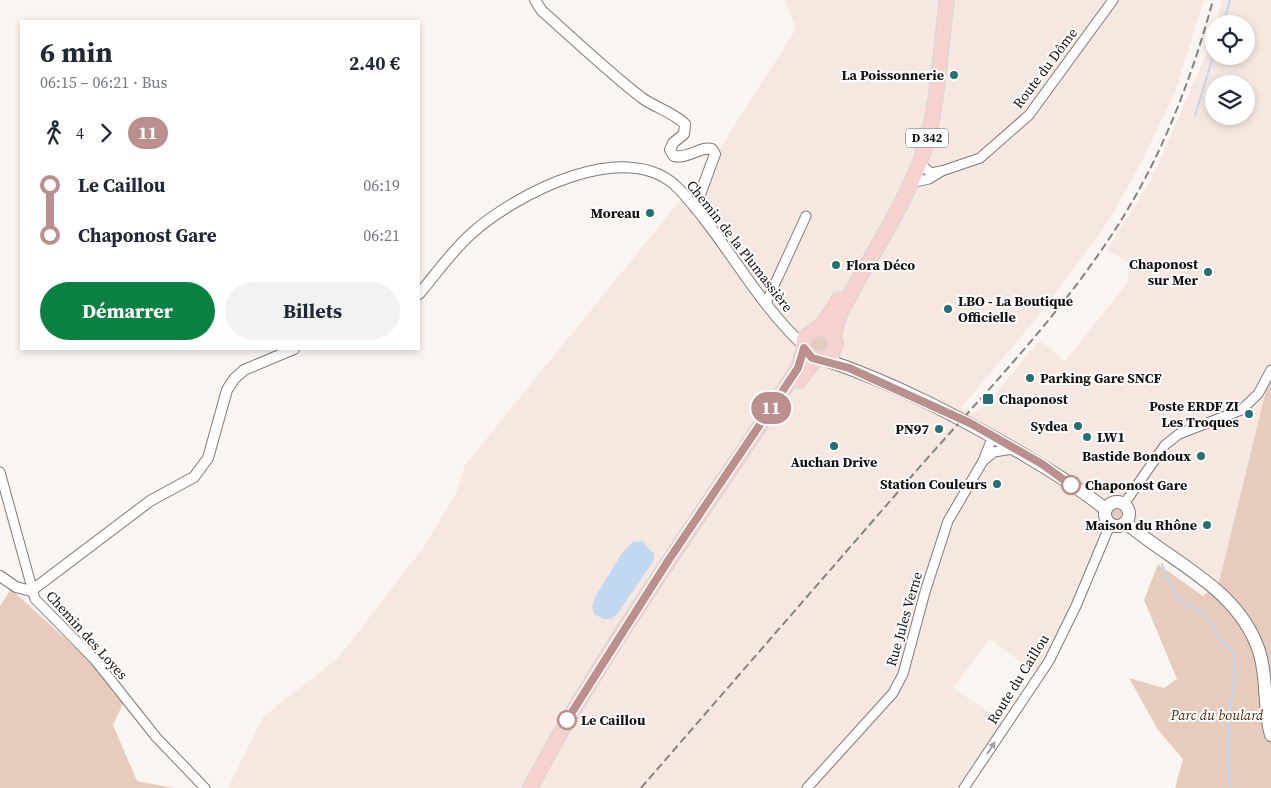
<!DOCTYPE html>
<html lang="fr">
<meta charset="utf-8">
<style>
body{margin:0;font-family:"Source Serif 4",serif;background:#f2f2f3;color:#1f2937;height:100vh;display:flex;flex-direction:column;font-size:19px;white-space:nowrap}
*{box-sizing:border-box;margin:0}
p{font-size:16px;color:#747a83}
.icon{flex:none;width:28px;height:28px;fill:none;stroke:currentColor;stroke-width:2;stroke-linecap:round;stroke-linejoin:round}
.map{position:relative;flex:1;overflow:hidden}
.side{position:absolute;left:20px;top:20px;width:400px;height:330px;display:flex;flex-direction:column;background:#fff;border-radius:0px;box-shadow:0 2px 8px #0003}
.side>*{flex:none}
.badge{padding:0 10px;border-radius:16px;font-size:18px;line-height:32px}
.fabs{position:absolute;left:1205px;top:15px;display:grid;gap:10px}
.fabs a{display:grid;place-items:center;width:50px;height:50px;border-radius:50%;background:#fff;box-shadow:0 2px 8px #0003;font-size:25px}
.map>.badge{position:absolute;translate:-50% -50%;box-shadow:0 0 0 2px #fff}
.legs{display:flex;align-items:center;gap:8px;height:55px;padding:0 20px;font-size:16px}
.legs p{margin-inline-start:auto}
.overview{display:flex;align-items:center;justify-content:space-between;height:85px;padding:0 20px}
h1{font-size:28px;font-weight:700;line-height:38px}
.cta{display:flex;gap:10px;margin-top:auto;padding:10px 20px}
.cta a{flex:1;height:58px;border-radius:30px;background:#0b8043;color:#fff;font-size:20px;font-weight:700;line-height:58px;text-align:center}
.cta a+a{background:#f2f2f3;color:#1f2937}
ul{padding:0 20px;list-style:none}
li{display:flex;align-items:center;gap:18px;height:50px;font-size:19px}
li i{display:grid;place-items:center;width:8px;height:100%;margin:0 6px;background:currentColor}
li i::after{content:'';width:12px;height:12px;margin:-6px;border:4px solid;border-radius:50%;background:#fff}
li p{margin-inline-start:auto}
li:first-child i{background:linear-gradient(#0000 50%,currentColor 0)}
li:last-child i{background:linear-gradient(currentColor 50%,#0000 0)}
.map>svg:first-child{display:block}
.built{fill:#f6e8e1;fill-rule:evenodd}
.green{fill:#e7ccbe}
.water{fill:#c1d9f0}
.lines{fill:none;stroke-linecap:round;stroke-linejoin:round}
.stream{stroke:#c1d9f0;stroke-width:2}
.minor-casing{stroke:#7f7a77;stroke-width:11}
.tertiary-casing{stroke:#7f7a77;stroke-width:12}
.secondary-casing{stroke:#7f7a77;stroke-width:14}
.primary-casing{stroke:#d5d4d4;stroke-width:16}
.minor{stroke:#fff;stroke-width:9}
.tertiary{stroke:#fff;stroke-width:10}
.secondary{stroke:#fff;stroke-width:12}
.primary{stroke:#f5d2ce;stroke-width:14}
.rail{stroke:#868280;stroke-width:2;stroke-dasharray:8 4;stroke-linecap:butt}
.oneway{fill:#a1a0a0}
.line-1-casing{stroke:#fff;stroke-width:11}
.line-1{stroke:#bc8f8f;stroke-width:8}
.poi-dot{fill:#247072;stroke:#fff;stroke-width:2}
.stop-1-dot{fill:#fff;stroke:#bc8f8f;stroke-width:2.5}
.labels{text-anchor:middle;stroke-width:4;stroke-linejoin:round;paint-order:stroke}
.shield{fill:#fff;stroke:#5a5958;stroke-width:1}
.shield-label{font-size:12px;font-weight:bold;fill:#141211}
.street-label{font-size:14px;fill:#141211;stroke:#fff}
.poi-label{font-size:14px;font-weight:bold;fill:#141211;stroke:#fff;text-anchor:end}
.stop-label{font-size:14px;font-weight:bold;fill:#141211;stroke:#fff;text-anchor:start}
.park-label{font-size:14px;font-style:italic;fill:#532a11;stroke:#fff}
</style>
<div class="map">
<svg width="1271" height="788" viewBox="0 0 1271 788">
<rect width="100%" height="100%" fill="#fbf5f1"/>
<path class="built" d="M 785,0 L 1204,0 L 1175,92 L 1141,163 L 1109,220 L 1069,275 L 1040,314 L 961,408 L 974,413 L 979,408 L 981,409 L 986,405 L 988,406 L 996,396 L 995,394 L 1040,340 L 1065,361 L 1128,282 L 1127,261 L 1107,250 L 1151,180 L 1205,57 L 1214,30 L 1214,56 L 1246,56 L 1246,24 L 1216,24 L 1223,0 L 1271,0 L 1271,372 L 1219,582 L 1148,532 L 1137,521 L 1102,534 L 1045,680 L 990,639 L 953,688 L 1002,721 L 958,788 L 228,788 L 263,717 L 338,658 L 423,548 L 456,493 L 465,465 L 687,192 L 701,199 L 722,145 L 796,29 ZM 1214,84 L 1246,84 L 1246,116 L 1214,116 Z"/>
<path class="green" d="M811 344a9 9 0 1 1 18 0a9 9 0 1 1-18 0Z
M 1271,370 L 1271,788 L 1175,788 L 1183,759 L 1158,730 L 1129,678 L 1164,688 L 1177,679 L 1144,600 L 1158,564 L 1203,596 L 1219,582 Z
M1109 515a7 7 0 1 1 14 0a7 7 0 1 1-14 0Z
M 11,589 L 127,695 L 113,725 L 137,781 L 173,788 L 0,788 L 0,606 Z"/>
<path class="water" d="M 642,541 L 654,554 L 654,560 L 618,613 L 611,619 L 603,619 L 594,614 L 592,606 L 595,597 L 624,550 L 633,542 Z"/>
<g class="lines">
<path class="stream" d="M 1223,24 L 1230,0
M 1195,116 L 1214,53
M 1162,564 C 1168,577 1172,596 1185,604 C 1190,607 1198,609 1203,613 C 1217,626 1213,638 1231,648 C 1239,672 1232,686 1230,710 C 1228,736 1227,762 1230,788"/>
<g class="minor-casing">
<path id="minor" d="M 919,163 L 931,173 L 941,171
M 911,183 L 929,179 L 942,171 L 980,158 L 1029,115 L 1113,0
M 766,303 L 806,216
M 983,461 L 994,452 L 1013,449
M 0,472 L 35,599 L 95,660 L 156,737 L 205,788
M 1124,504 L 1165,445 L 1179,434 L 1241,410 L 1258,394 L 1271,370
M 807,788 L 893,693 L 903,674 L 925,592 L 948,521 L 983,461 L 993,436
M 964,788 L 1049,661 L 1076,606 L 1110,525"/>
</g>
<g class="tertiary-casing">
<path id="tertiary" d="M 535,0 L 542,11 C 575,40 607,71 642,98 C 656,108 673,112 685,124 L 684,134 L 673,143 L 670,150 L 674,156 C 689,159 700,146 712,149 L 715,154 L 695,208
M 419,294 C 436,274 451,252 471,234 C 515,194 628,135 679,189 C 725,238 755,301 804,346
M 0,576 L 16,587 L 31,591 L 150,501 L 194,477 L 208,458 L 227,390 L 234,379 L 244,370 L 294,349"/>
</g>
<g class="secondary-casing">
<path id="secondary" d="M 823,359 C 895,383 961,418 1026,456 C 1053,472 1081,489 1105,509
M1105 514a12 12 0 1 1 24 0a12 12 0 1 1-24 0Z
M 1126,523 C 1173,563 1238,588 1259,651 C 1268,678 1263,708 1271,735"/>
</g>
<g class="primary-casing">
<path id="primary" d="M 818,328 L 831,332 L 836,343 L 832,354 L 823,359 L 809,355 C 794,335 813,334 821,325 C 828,318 834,307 839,299
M 834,335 L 839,316 C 865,262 906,207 924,150 C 939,103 940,49 947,0
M 799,381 L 816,359
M 530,788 C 608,641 708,507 798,368 L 804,348"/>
</g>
<use href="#minor" class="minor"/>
<use href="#tertiary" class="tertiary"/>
<use href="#secondary" class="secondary"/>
<use href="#primary" class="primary"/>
<path class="rail" d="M 641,788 C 730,685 820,582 910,478 C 977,401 1052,325 1109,239 C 1158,166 1190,85 1213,0"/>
</g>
<defs><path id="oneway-solid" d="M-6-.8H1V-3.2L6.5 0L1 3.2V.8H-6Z" transform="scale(1.25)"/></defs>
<use class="oneway" href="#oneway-solid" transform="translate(991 748) rotate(-57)"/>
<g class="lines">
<g class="line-1-casing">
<path id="line-1" d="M 567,720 L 668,561 L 798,368 L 804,348 L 812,358 L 849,368 L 970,423 L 1042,464 L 1071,485"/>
</g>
<use href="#line-1" class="line-1"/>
</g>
<g class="poi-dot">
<circle cx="954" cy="75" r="5"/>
<circle cx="650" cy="213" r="5"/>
<circle cx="836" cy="265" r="5"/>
<circle cx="1208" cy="272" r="5"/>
<circle cx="948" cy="309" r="5"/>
<circle cx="1030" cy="378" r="5"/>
<rect x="982" y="393" width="12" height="12" rx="2.5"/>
<circle cx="1249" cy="414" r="5"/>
<circle cx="1078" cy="426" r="5"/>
<circle cx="939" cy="429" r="5"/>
<circle cx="1087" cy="437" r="5"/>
<circle cx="834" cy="446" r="5"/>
<circle cx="1201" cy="456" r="5"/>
<circle cx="997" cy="484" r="5"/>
<circle cx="1207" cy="525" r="5"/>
</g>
<g class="stop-1-dot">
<circle cx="1071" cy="485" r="9"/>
<circle cx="567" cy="720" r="9"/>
</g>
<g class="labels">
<rect class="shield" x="906" y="128.5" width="42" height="19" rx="4"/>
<g class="shield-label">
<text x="927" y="142">D 342</text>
</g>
<g class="street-label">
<text transform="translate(1045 68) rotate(-53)" y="5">Route du Dôme</text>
<text transform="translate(740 246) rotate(52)" y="5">Chemin de la Plumassière</text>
<text transform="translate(904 619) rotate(-74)" y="5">Rue Jules Verne</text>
<text transform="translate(87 635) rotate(48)" y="5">Chemin des Loyes</text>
<text transform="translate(1018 679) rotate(-58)" y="5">Route du Caillou</text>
</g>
<g class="poi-label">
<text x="944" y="80">La Poissonnerie</text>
<text x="640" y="218">Moreau</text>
<text x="1198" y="269">Chaponost<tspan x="1198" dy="16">sur Mer</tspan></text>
<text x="846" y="270" text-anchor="start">Flora Déco</text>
<text x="958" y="306" text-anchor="start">LBO - La Boutique<tspan x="958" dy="16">Officielle</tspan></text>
<text x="1040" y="383" text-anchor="start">Parking Gare SNCF</text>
<text x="999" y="404" text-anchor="start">Chaponost</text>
<text x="1239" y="411">Poste ERDF ZI<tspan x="1239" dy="16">Les Troques</tspan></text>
<text x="1068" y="431">Sydea</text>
<text x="929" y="434">PN97</text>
<text x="1097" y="442" text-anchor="start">LW1</text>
<text x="1191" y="461">Bastide Bondoux</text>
<text x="834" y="467" text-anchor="middle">Auchan Drive</text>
<text x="987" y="489">Station Couleurs</text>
<text x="1197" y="530">Maison du Rhône</text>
</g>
<g class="stop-label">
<text x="1085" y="490">Chaponost Gare</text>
<text x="581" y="725">Le Caillou</text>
</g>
<g class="park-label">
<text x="1217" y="720">Parc du boulard</text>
</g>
</g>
</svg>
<div class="fabs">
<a><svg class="icon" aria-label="locate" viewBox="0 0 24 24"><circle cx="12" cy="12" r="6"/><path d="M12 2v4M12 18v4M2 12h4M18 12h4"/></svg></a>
<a><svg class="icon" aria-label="layers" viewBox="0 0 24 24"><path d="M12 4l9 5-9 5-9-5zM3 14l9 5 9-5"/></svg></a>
</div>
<b class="badge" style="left:771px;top:408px;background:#bc8f8f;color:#fff">11</b>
<section class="side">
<div class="overview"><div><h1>6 min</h1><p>06:15 – 06:21 · Bus</p></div><b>2.40 €</b></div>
<div class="legs"><svg class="icon" aria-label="walk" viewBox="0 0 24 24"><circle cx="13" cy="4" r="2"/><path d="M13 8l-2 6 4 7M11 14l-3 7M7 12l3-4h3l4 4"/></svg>4<svg class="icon" aria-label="forward" viewBox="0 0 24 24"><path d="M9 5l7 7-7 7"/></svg><b class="badge" style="background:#bc8f8f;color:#fff">11</b></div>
<ul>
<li><i style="color:#bc8f8f"></i><b>Le Caillou</b><p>06:19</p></li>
<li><i style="color:#bc8f8f"></i><b>Chaponost Gare</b><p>06:21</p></li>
</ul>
<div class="cta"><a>Démarrer</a><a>Billets</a></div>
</section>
</div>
